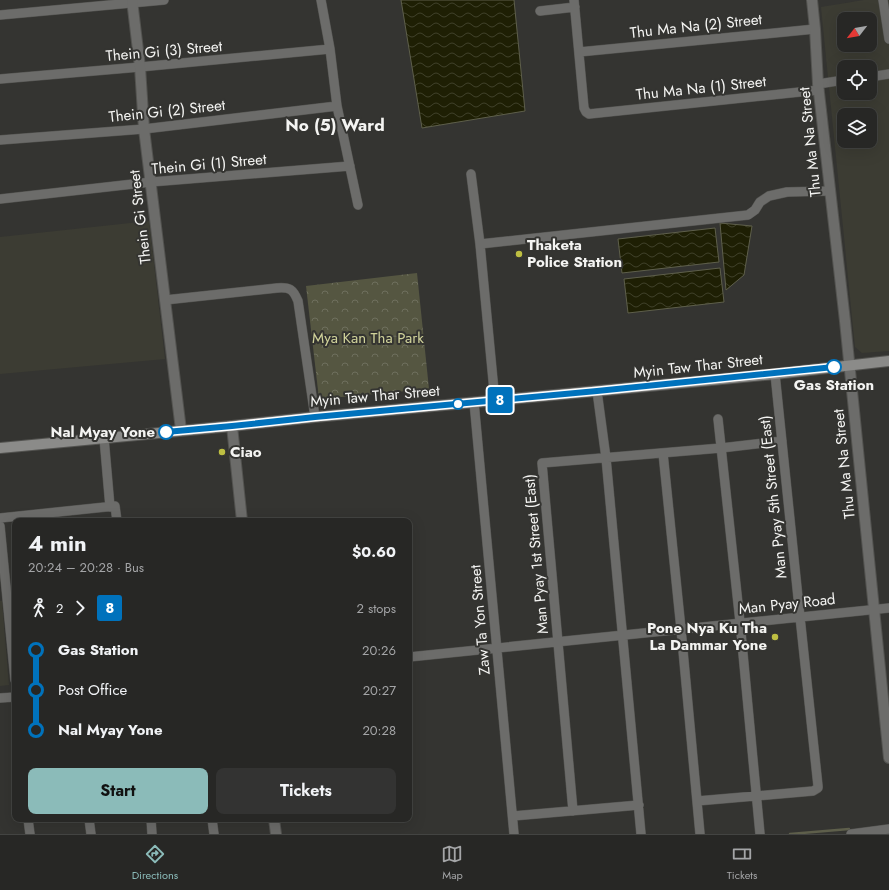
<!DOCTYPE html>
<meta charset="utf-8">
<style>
body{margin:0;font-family:Jost,sans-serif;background:#333332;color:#f1f3f6;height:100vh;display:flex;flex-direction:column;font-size:15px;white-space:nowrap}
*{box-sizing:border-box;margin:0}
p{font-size:13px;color:#a4a5a7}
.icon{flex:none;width:22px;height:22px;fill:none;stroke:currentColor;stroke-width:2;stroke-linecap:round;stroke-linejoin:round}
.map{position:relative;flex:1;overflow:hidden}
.sheet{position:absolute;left:12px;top:518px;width:400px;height:304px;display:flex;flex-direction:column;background:#272725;border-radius:8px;box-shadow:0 4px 16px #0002,0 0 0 1px #434442}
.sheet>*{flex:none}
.badge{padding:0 8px;border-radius:3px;font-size:14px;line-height:26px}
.needle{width:26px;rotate:239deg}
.controls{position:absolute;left:837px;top:12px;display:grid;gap:8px}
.controls a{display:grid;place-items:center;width:40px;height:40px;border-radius:8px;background:#272725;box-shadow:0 4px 16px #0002,0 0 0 1px #434442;font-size:20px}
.map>.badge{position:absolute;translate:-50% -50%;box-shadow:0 0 0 2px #fff}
.legs{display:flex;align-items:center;gap:6px;height:44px;padding:0 16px;font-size:13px}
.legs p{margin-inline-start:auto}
.overview{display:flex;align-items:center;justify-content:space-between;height:68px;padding:0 16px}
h1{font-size:22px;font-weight:700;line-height:30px}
.button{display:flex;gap:8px;margin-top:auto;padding:8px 16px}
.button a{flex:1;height:46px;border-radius:8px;background:#8bbbb9;color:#111;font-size:16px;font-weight:700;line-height:46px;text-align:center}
.button a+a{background:#333332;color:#f1f3f6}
ul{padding:0 16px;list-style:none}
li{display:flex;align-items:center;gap:14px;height:40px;font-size:15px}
li i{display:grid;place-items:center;width:6px;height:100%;margin:0 5px;background:currentColor}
li i::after{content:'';width:10px;height:10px;margin:-5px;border:3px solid;border-radius:50%;background:#272725}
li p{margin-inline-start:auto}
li:first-child i{background:linear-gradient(#0000 50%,currentColor 0)}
li:last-child i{background:linear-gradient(currentColor 50%,#0000 0)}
.tabs{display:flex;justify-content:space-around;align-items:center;height:56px;border-top:1px solid #434442;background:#272725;font-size:11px;color:#a4a5a7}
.tabs a{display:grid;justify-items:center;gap:2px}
.tabs .selected{color:#8bbbb9}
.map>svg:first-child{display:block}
.built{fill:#3c3c33;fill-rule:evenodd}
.park{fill:url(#park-crowns)}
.water{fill:url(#water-waves);stroke:#5e5f4b}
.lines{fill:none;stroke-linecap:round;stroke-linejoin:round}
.stream{stroke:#5e5f4b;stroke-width:2.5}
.minor-casing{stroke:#535350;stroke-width:10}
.tertiary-casing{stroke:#535350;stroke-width:12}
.secondary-casing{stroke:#535350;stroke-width:12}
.minor{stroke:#6c6c6a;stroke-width:9}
.tertiary{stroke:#6c6c6a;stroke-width:10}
.secondary{stroke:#8b8b89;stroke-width:10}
.line-1-casing{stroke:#fff;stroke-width:9}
.line-1{stroke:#0072bc;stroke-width:6}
.poi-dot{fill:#bebf42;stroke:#343431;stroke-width:1.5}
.stop-1-dot{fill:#fff;stroke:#0072bc;stroke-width:2}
.labels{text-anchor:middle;stroke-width:4;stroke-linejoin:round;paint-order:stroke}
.street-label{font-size:15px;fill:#f4f4f2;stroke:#343431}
.poi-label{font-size:15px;font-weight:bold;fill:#f4f4f2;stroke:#343431;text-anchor:start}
.park-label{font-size:15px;fill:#d0d29a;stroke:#343431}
.stop-label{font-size:15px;font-weight:bold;fill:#f4f4f2;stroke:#343431}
.quarter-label{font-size:17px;font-weight:bold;fill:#f4f4f2;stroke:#343431}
</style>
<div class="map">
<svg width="889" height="834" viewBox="0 0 889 834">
<defs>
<pattern id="park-crowns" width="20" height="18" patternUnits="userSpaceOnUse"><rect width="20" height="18" fill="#555641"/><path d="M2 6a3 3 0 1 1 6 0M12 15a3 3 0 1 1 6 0" fill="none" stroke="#6e6f5d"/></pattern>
<pattern id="water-waves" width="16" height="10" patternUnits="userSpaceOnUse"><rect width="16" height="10" fill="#1e1f04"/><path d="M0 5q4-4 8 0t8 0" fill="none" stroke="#3f4029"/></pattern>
</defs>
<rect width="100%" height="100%" fill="#343431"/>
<path class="built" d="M 864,0 L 889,0 L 889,351 L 862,353 L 855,347 L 821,7 ZM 844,19 L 870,19 L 870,45 L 844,45 ZM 844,67 L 870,67 L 870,93 L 844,93 ZM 844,115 L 870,115 L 870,141 L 844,141 Z
M 149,221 L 165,359 L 0,374 L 0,237 Z
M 0,601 L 2,601 L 9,685 L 0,686 Z"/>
<path class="park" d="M 417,273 L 429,389 L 319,399 L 306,286 Z"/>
<path class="water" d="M 401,0 L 514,0 L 525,111 L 422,128 Z
M 720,223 L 752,226 L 744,275 L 726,290 Z
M 715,228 L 719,262 L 622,273 L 618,239 Z
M 720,268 L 724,302 L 628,313 L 624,279 Z"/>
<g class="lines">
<path class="stream" d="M 790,834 L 849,829"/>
<g class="minor-casing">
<path id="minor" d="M 321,0 L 330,49 L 337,106 L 358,205
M 574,0 L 584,108 L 586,112 L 589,114 L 819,90
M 883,0 L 889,39
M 540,11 L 575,7
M 0,15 L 164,0
M 579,52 L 815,29
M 870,77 L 889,74
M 0,79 L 140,67 L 330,49
M 818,84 L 844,80
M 0,140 L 144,129 L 337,106
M 471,174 L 480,244 L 495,401
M 0,199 L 151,182 L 350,166
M 480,244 L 748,215 L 755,210 L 760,202 L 769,196 L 787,192 L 830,191
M 165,300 L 277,288 C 290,287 293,289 298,301 L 315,417
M 597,391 L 606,458 L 641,834
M 474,402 L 514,834
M 718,419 L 740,622 L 760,834
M 104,438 L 110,507
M 663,453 L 681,629 L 700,834
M 0,518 L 115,506 L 117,521
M 0,526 L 15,680
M 409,657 L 889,608
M 0,698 L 15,697
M 697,801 L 813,791 L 818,788 L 818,786 L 800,617 L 775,374
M 573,811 L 542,463 L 721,448 L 782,441
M 513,816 L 639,805
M 28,819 L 30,834
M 89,819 L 91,834
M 151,819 L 152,834
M 212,819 L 214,834
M 851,834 L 889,829"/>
</g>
<g class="tertiary-casing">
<path id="tertiary" d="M 132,0 L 140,67 L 144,129 L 181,430
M 812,0 L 815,29 L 818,84 L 845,321 L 889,758
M 232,426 L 242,521
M 274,819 L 276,834"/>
</g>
<g class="secondary-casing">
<path id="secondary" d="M 0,448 L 232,426 L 315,417 L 597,391 L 775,374 L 889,361"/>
</g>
<use href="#minor" class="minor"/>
<use href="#tertiary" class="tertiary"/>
<use href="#secondary" class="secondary"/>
</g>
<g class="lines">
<g class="line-1-casing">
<path id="line-1" d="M 166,432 L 232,426 L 315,417 L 597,391 L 834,367"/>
</g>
<use href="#line-1" class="line-1"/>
</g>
<g class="poi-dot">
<circle cx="519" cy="254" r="4"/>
<circle cx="222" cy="452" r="4"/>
<circle cx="775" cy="637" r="4"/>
</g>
<g class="stop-1-dot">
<circle cx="834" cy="367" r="7"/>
<circle cx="458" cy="404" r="5"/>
<circle cx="166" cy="432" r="7"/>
</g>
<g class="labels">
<g class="street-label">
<text transform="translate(696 26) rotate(-6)" y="5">Thu Ma Na (2) Street</text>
<text transform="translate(164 51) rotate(-5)" y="5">Thein Gi (3) Street</text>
<text transform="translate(701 88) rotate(-6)" y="5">Thu Ma Na (1) Street</text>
<text transform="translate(167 111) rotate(-6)" y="5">Thein Gi (2) Street</text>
<text transform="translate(810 142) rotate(-96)" y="5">Thu Ma Na Street</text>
<text transform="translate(209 164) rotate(-5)" y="5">Thein Gi (1) Street</text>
<text transform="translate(140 217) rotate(-97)" y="5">Thein Gi Street</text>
<text transform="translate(698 366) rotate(-6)" y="5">Myin Taw Thar Street</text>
<text transform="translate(375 396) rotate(-5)" y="5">Myin Taw Thar Street</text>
<text transform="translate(844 464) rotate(-96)" y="5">Thu Ma Na Street</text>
<text transform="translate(773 497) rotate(-96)" y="5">Man Pyay 5th Street (East)</text>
<text transform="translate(536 554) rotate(-95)" y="5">Man Pyay 1st Street (East)</text>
<text transform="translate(787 604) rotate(-6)" y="5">Man Pyay Road</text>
<text transform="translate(480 620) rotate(-95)" y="5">Zaw Ta Yon Street</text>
</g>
<g class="poi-label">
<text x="527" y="250">Thaketa<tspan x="527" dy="17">Police Station</tspan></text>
<text x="230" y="457">Ciao</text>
<text x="767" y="633" text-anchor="end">Pone Nya Ku Tha<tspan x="767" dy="17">La Dammar Yone</tspan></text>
</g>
<g class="park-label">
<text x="368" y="343">Mya Kan Tha Park</text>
</g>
<g class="stop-label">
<text x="834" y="390">Gas Station</text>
<text x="155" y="437" text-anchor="end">Nal Myay Yone</text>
</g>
<g class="quarter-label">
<text x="335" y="131">No (5) Ward</text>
</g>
</g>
</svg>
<div class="controls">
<a><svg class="needle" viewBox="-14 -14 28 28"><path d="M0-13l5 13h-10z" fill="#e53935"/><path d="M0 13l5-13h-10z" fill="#a4a5a7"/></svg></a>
<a><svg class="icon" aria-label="locate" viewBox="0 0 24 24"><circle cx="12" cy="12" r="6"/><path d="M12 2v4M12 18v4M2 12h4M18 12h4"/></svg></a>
<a><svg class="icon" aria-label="layers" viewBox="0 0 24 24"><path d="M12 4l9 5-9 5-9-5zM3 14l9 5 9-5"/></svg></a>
</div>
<b class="badge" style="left:500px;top:400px;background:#0072bc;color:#fff">8</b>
<section class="sheet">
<div class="overview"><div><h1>4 min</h1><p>20:24 – 20:28 · Bus</p></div><b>$0.60</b></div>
<div class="legs"><svg class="icon" aria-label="walk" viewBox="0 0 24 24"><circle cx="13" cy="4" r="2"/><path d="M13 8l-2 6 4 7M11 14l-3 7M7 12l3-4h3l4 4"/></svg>2<svg class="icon" aria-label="forward" viewBox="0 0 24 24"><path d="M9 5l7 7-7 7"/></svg><b class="badge" style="background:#0072bc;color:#fff">8</b><p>2 stops</p></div>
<ul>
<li><i style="color:#0072bc"></i><b>Gas Station</b><p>20:26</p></li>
<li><i style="color:#0072bc"></i><span>Post Office</span><p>20:27</p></li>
<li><i style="color:#0072bc"></i><b>Nal Myay Yone</b><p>20:28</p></li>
</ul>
<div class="button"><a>Start</a><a>Tickets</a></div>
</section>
</div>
<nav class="tabs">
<a class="selected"><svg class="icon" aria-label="directions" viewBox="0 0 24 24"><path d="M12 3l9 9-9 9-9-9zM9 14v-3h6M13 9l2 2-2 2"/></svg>Directions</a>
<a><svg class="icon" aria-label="map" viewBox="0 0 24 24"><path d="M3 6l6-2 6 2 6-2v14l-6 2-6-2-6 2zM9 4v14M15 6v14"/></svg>Map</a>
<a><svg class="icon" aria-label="tickets" viewBox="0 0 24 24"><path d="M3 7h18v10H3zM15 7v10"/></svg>Tickets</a>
</nav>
